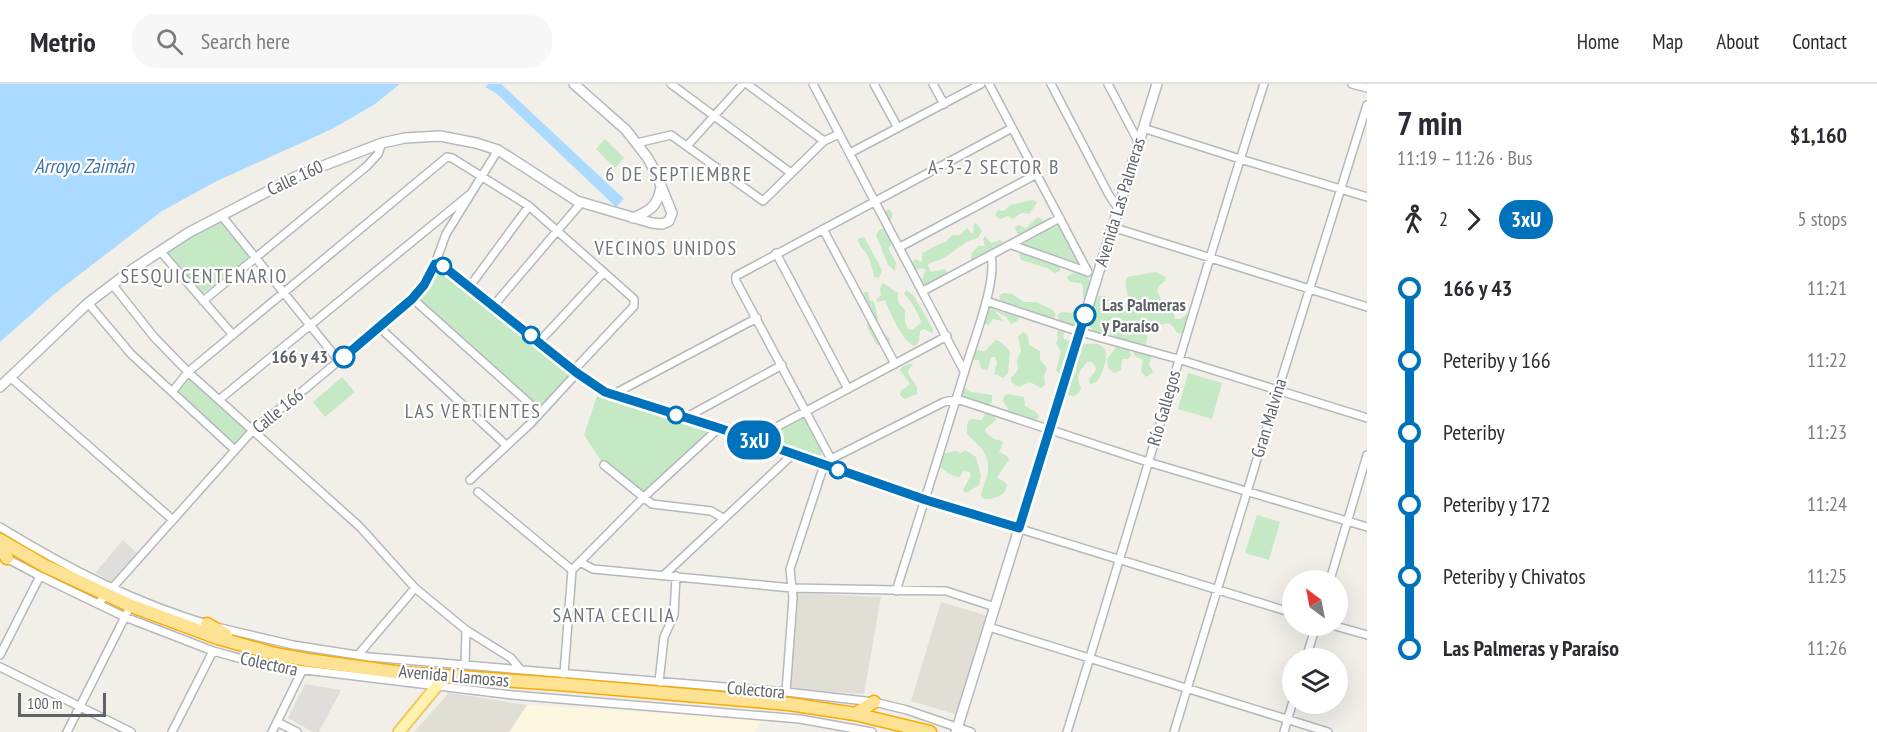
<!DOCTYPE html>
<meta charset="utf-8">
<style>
body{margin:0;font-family:"PT Sans Narrow",sans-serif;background:#f7f7f7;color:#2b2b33;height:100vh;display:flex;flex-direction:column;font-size:22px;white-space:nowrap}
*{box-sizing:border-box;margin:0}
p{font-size:20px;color:#7c7c81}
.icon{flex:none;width:33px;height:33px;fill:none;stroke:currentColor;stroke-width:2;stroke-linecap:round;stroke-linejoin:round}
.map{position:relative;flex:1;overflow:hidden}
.sheet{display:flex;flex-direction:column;background:#fff;width:510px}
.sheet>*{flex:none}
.badge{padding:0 12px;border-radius:20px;font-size:21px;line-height:39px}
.needle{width:39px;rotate:328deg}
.tools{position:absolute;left:1282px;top:486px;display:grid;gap:12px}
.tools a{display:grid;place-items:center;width:66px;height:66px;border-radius:50%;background:#fff;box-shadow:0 6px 24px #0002;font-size:30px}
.scale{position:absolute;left:18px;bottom:15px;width:88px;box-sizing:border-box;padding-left:6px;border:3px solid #5f6368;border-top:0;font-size:16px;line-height:21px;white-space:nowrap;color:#5f6368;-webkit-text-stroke:4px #fff;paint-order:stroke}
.map>.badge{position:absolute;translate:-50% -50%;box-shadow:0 0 0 3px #fff}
.legs{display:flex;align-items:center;gap:9px;height:66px;padding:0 30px;font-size:20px}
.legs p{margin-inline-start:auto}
.overview{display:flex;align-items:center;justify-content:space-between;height:102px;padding:0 30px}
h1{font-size:33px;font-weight:700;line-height:45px}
ul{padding:0 30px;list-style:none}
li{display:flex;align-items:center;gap:21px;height:72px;font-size:22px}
li i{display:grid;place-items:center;width:9px;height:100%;margin:0 8px;background:currentColor}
li i::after{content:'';width:15px;height:15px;margin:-8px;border:4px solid;border-radius:50%;background:#fff}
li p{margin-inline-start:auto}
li:first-child i{background:linear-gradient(#0000 50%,currentColor 0)}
li:last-child i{background:linear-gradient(currentColor 50%,#0000 0)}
header{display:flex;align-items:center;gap:36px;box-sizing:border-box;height:84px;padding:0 30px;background:#fff;border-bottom:2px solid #e1e1e2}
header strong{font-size:28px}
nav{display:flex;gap:33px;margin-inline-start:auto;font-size:21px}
.search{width:420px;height:54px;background:#f7f7f7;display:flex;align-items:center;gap:15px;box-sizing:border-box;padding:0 21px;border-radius:24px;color:#7c7c81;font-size:22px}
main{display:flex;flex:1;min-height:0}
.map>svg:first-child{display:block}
.commercial{fill:#fef7e0}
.industrial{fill:#e0deda}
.education{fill:#e1ded6}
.green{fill:#c5e8c5}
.water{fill:#aadaff}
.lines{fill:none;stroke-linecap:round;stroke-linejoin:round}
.street-casing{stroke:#b5b8bc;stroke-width:10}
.secondary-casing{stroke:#b6babf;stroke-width:12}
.primary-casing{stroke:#f2c960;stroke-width:14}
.highway-casing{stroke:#f9ab00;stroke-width:15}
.street{stroke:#fff;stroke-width:7}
.secondary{stroke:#fff;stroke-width:9}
.primary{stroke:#fff2af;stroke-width:10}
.highway{stroke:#fde293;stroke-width:12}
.line-1-casing{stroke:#fff;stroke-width:14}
.line-1{stroke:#0072bc;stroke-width:9}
.stop-1-dot{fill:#fff;stroke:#0072bc;stroke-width:3}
.labels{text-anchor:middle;stroke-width:4.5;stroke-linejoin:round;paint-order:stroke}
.street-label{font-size:18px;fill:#5f6368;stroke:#fff}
.stop-label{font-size:18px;font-weight:bold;fill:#5f6368;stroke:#fff;text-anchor:start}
.water-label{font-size:20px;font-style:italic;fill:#4174aa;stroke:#fff}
.neighbourhood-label{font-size:20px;letter-spacing:1.5px;fill:#70757a;stroke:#fff}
</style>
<header>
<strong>Metrio</strong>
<div class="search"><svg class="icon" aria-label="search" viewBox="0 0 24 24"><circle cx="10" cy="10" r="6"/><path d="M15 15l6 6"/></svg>Search here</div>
<nav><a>Home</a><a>Map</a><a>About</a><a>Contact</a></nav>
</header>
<main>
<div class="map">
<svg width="1367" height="648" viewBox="0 0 1367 648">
<rect width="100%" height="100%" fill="#f1efe8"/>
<path class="commercial" d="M 527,621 L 763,635 L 754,648 L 510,648 Z"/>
<path class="industrial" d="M 123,456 L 137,469 L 112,498 L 95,489 Z
M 305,600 L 341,606 L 319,648 L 313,648 L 288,634 Z"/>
<path class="education" d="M 795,509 L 881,513 L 864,610 L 789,605 Z
M 941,518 L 988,532 L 958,631 L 911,617 Z
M 449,609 L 476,613 L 527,621 L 509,648 L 414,648 Z"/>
<path class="green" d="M 605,55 L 624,74 L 615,84 L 596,65 Z
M 1033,116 L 1037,119 L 1029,130 L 1022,129 L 1012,135 L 1008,132 L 1000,135 L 995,131 L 998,126 L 1004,127 L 1010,121 Z
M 889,125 L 893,130 L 889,140 L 897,149 L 896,156 L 888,164 L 896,178 L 895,187 L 888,181 L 876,151 L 879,146 L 885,144 L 885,128 Z
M 1038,133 L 1043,136 L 1041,148 L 1061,141 L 1079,177 L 1076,183 L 1039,170 L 1041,177 L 1054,176 L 1060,180 L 1060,187 L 1055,189 L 1047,184 L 1021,176 L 1019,169 L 1019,157 L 1025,157 L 1039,149 L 1033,151 L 1028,145 L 1023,154 L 1020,155 L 1015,144 L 1018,141 L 1026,144 Z
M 221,135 L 250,172 L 200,212 L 169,175 L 167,169 L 170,165 Z
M 976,139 L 982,147 L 978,154 L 968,157 L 944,174 L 928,180 L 928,182 L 931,188 L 945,185 L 948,191 L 945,194 L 938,194 L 931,203 L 926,204 L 922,196 L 926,185 L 921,184 L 915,187 L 911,182 L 912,178 L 916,175 L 920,178 L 922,177 L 922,170 C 925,167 942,158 946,158 L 952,151 L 960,151 L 967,144 L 971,149 L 973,149 L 974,140 Z
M 985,152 L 991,159 L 1000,156 L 1004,159 L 973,178 L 971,177 L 971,170 L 978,162 L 985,162 L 983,155 Z
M 864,153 L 882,186 L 879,194 L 874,193 C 874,188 869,172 866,169 C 862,163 859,163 858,155 Z
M 438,185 L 570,290 L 544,321 L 539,323 L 417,215 Z
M 1075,188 C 1096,193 1092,200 1085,217 C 1080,212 1086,205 1081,199 L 1070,198 L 1067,194 L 1068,192 Z
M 1156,188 L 1166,193 L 1165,197 L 1159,202 L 1157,207 L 1163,219 L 1173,226 L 1175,235 L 1180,235 L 1187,230 L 1190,234 L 1186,247 L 1180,250 L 1176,248 L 1174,243 L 1168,239 C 1160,240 1154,244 1147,239 L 1142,240 L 1140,246 L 1147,252 L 1146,261 L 1152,273 L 1149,280 L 1153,288 L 1146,293 L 1141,288 L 1143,276 L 1135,272 L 1129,259 L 1108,249 L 1094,247 L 1086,240 L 1086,235 L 1099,212 L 1105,212 L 1114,220 L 1120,223 L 1127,217 C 1130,209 1123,202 1127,193 Z
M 883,199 L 898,209 L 898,218 L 905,226 L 905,238 L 908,245 L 912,246 L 921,239 C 919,229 911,217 904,210 L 906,206 L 913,211 L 933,245 L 932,249 L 924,245 L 920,247 L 919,257 L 915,262 C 902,258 890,228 885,216 L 878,218 L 876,216 L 881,211 L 880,204 Z
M 864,208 L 868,208 L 870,216 L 874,218 L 878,234 L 876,241 L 890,255 L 890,259 L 886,262 L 877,261 C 872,250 863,243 869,231 L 862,214 Z
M 1004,209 L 1012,210 L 1024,218 L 1036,218 L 1053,226 L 1056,232 L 1050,236 L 1020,223 L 1004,221 L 1000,216 L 999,211 Z
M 988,223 L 1005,229 L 1016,227 L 1021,231 L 1017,237 L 1011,240 L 1006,233 L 994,226 L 1003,237 L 993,235 L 989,241 L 982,239 Z
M 1076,225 L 1080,226 L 1081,231 L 1078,244 L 1059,240 L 1058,230 L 1062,228 L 1071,229 Z
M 1061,245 L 1064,248 L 1063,254 L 1071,258 L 1073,272 L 1064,282 L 1062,291 L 1059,290 L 1056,286 L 1061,268 L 1056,259 L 1058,255 L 1057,248 Z
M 1024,248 L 1028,252 L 1029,261 L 1040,267 L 1040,276 L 1047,284 L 1044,292 L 1045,301 L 1041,304 L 1030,298 L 1019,303 L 1011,298 L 1011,294 L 1018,286 L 1017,277 L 1021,267 L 1018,252 Z
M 996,256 L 1001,258 L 1010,267 L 1008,289 L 1003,294 L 994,290 L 997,279 L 995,273 L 991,273 L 988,285 L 986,286 L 981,284 L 979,276 L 970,276 L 974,266 L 985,267 Z
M 1085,260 C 1089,260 1096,259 1100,261 C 1113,268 1102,289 1097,298 L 1090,300 L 1089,295 L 1095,288 L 1096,284 L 1092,278 L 1087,278 C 1079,288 1075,293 1081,304 L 1079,309 L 1073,312 L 1065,310 L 1066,297 L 1076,288 L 1075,277 L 1080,262 Z
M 1118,261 L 1129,264 L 1131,272 L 1128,275 L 1122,275 L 1121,286 L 1114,289 L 1108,284 L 1107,275 Z
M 911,279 L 913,281 L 909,284 L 908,289 L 917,303 L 917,310 L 904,315 L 900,311 L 901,307 L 910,300 L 900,286 L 903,282 Z
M 1188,289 L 1222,299 L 1212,335 L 1178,325 Z
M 189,291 L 250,347 L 235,364 L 175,307 Z
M 342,293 L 355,308 L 325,333 L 313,318 Z
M 965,304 L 971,308 L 992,311 L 992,318 L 982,325 L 967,323 L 961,310 L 962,305 Z
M 1008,310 L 1024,313 L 1025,322 L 1036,328 L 1039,332 L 1036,338 L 1013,334 L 1003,317 L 1004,312 Z
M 597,312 L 710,347 L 641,412 L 605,383 L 584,351 Z
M 986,328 L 993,330 L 996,336 L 986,344 L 985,348 L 994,355 L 1002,357 L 1003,359 L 999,368 L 1007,372 L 1009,376 L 997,393 L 1007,400 L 1005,408 C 999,413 989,417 982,414 L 981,410 L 988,389 L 988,378 L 983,366 L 967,350 C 967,344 966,337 972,335 L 982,336 Z
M 801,334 L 808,335 L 823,365 L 820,373 L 769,357 L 770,350 Z
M 965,366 L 976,373 L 981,392 L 979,401 L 966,409 L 963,406 L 970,393 L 970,388 L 963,387 L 960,393 C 951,392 944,387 938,381 L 942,370 L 956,367 L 961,369 Z
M 1257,431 L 1280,438 L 1269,476 L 1245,469 Z"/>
<path class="water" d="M 0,0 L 400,0 L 375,20 L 332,45 L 217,97 L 162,127 L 53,211 L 0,258 Z
M 488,0 L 501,0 L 624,115 L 616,123 L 496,9 L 485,3 Z"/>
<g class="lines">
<g class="street-casing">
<path id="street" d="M 671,0 L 791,89
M 747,0 L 824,57 L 839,50
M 813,0 L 964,287
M 874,0 L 898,44
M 933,0 L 944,20
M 989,0 L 1088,188
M 1051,0 L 1109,111 L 1118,124
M 1108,0 L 1139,59
M 1352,0 L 1367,4
M 1143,44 L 1240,75 L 1367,113
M 637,59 L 671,51 L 763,117 L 824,57
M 687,62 L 743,0
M 850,69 L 981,0
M 221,131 L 339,277
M 1112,143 L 1367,223
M 823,145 L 895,280
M 1012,161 L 1088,188
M 900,163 L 1037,90
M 161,168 L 233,251
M 776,169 L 848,305
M 435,180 L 443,182 L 470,202 L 577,289 L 605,308 L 719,344 L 926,416 L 1293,529
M 112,200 L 154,253 L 188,288 L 360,443 L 415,504 L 466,546 L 511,574 L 520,585
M 470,202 L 529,122
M 923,207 L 1060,134
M 413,215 L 540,329
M 203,217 L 367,82 L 378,70 L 382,59
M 986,217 L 1080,248 L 1178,275 L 1367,334
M 88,219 L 131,270 L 235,366
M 494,221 L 581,119
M 379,243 L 506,361
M 539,258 L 604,188
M 10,293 L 173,436
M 172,308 L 188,288 L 447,73 L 452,74 L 529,122 L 634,215 L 634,222 L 574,286
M 614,310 L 757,234
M 220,315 L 469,111
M 685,334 L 782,281
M 752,356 L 947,252
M 831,375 L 736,197 L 736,192 L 1012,44
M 604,381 L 652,420 L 711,427 L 723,434
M 470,396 L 530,340 L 577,289
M 478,408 L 572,486
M 0,443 C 67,484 135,519 210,541
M 4,473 L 40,492 L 125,533 L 213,567 L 264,581 L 512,611 L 800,635 L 872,648
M 580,478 L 593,485 L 792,504 L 946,507 L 995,523
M 664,491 L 793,370
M 1330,496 L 1367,371
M 896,507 C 920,432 943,358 966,283 C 974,255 997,198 991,172
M 98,520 L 253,346 L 305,305 L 413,215 L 424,201 L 435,180 L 446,150 L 498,66
M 1335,542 L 1367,551
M 989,543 L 1328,648
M 221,544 L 293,561 L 369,573 L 786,608 L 874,618 L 907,626 L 971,648
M 0,571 L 40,492
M 358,571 L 415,504
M 1306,574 L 1316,542
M 465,581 L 466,546
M 0,583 L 131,648
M 564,590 L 572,486 L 644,413 L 719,344
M 659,598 L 664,553 L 674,531 L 676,492
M 786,608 L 793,514 L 790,485 L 824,381 L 831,375 L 944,318 L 957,315 L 1148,378 L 1367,443
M 277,638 L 297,648
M 67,648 L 132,519
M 172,648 L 213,567
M 272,648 L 302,587
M 1067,648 C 1134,432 1195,215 1264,0
M 1174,648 L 1278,306 L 1367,21
M 1284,648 L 1293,617"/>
</g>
<g class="secondary-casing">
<path id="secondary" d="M 633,134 C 650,127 658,122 661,103
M 0,303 L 88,219 L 133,185 L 188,149 L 297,92 L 382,59 L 405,54 L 440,52 L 476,59 L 498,66 L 577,117 L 652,139 L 662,140 L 669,137 L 672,129 L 655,87 L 647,73 L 626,46 L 574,0
M 956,648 L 1157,0"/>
</g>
<g class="primary-casing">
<path id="primary" d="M 399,648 L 445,592"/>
</g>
<g class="highway-casing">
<path id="highway" d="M 0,456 L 45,482 L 129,521 L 218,554 L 275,570 L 308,576 L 402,589 L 559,600 L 789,620 L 855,630 L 930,648
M 0,462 L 7,474
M 207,540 L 226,551
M 855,630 L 874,618"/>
</g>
<use href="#street" class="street"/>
<use href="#secondary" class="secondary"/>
<use href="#primary" class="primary"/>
<use href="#highway" class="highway"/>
</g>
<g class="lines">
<g class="line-1-casing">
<path id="line-1" d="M 344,273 L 412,215 L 424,201 L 435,180 L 443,182 L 577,289 L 605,308 L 719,344 L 926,416 L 1019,444 L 1085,231"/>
</g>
<use href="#line-1" class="line-1"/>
</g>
<g class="stop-1-dot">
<circle cx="443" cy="182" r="8"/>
<circle cx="1085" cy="231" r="10"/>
<circle cx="531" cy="251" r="8"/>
<circle cx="344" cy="273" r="10"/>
<circle cx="676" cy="331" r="8"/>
<circle cx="838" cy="386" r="8"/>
</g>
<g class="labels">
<g class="street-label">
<text transform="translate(295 94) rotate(-25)" y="6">Calle 160</text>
<text transform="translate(1120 118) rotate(-73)" y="6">Avenida Las Palmeras</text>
<text transform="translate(1164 324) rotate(-74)" y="6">Río Gallegos</text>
<text transform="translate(278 327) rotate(-39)" y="6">Calle 166</text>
<text transform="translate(1269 334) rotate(-73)" y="6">Gran Malvina</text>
<text transform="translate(269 580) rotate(12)" y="6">Colectora</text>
<text transform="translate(454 592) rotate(5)" y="6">Avenida Llamosas</text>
<text transform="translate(756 606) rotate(5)" y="6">Colectora</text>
</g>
<g class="stop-label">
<text x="1102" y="227">Las Palmeras<tspan x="1102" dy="21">y Paraíso</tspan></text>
<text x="328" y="279" text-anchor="end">166 y 43</text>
</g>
<g class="water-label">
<text x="84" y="89">Arroyo Zaimán</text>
</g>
<g class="neighbourhood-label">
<text x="994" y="90">A-3-2 SECTOR B</text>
<text x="679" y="97">6 DE SEPTIEMBRE</text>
<text x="666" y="171">VECINOS UNIDOS</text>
<text x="204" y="199">SESQUICENTENARIO</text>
<text x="473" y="334">LAS VERTIENTES</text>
<text x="614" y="538">SANTA CECILIA</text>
</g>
</g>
</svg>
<div class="tools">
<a><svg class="needle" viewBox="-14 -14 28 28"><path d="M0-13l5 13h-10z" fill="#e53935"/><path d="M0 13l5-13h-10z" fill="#7c7c81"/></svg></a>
<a><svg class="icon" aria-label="layers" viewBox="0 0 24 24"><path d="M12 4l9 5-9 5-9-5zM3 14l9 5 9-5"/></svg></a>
</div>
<div class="scale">100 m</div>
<b class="badge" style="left:754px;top:356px;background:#0072bc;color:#fff">3xU</b>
</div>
<section class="sheet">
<div class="overview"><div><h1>7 min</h1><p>11:19 – 11:26 · Bus</p></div><b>$1,160</b></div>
<div class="legs"><svg class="icon" aria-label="walk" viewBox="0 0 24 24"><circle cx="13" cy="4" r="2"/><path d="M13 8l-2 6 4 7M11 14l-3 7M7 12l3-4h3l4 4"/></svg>2<svg class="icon" aria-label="forward" viewBox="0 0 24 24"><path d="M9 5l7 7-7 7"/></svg><b class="badge" style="background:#0072bc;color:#fff">3xU</b><p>5 stops</p></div>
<ul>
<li><i style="color:#0072bc"></i><b>166 y 43</b><p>11:21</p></li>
<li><i style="color:#0072bc"></i><span>Peteriby y 166</span><p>11:22</p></li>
<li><i style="color:#0072bc"></i><span>Peteriby</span><p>11:23</p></li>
<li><i style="color:#0072bc"></i><span>Peteriby y 172</span><p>11:24</p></li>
<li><i style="color:#0072bc"></i><span>Peteriby y Chivatos</span><p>11:25</p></li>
<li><i style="color:#0072bc"></i><b>Las Palmeras y Paraíso</b><p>11:26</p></li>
</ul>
</section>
</main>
